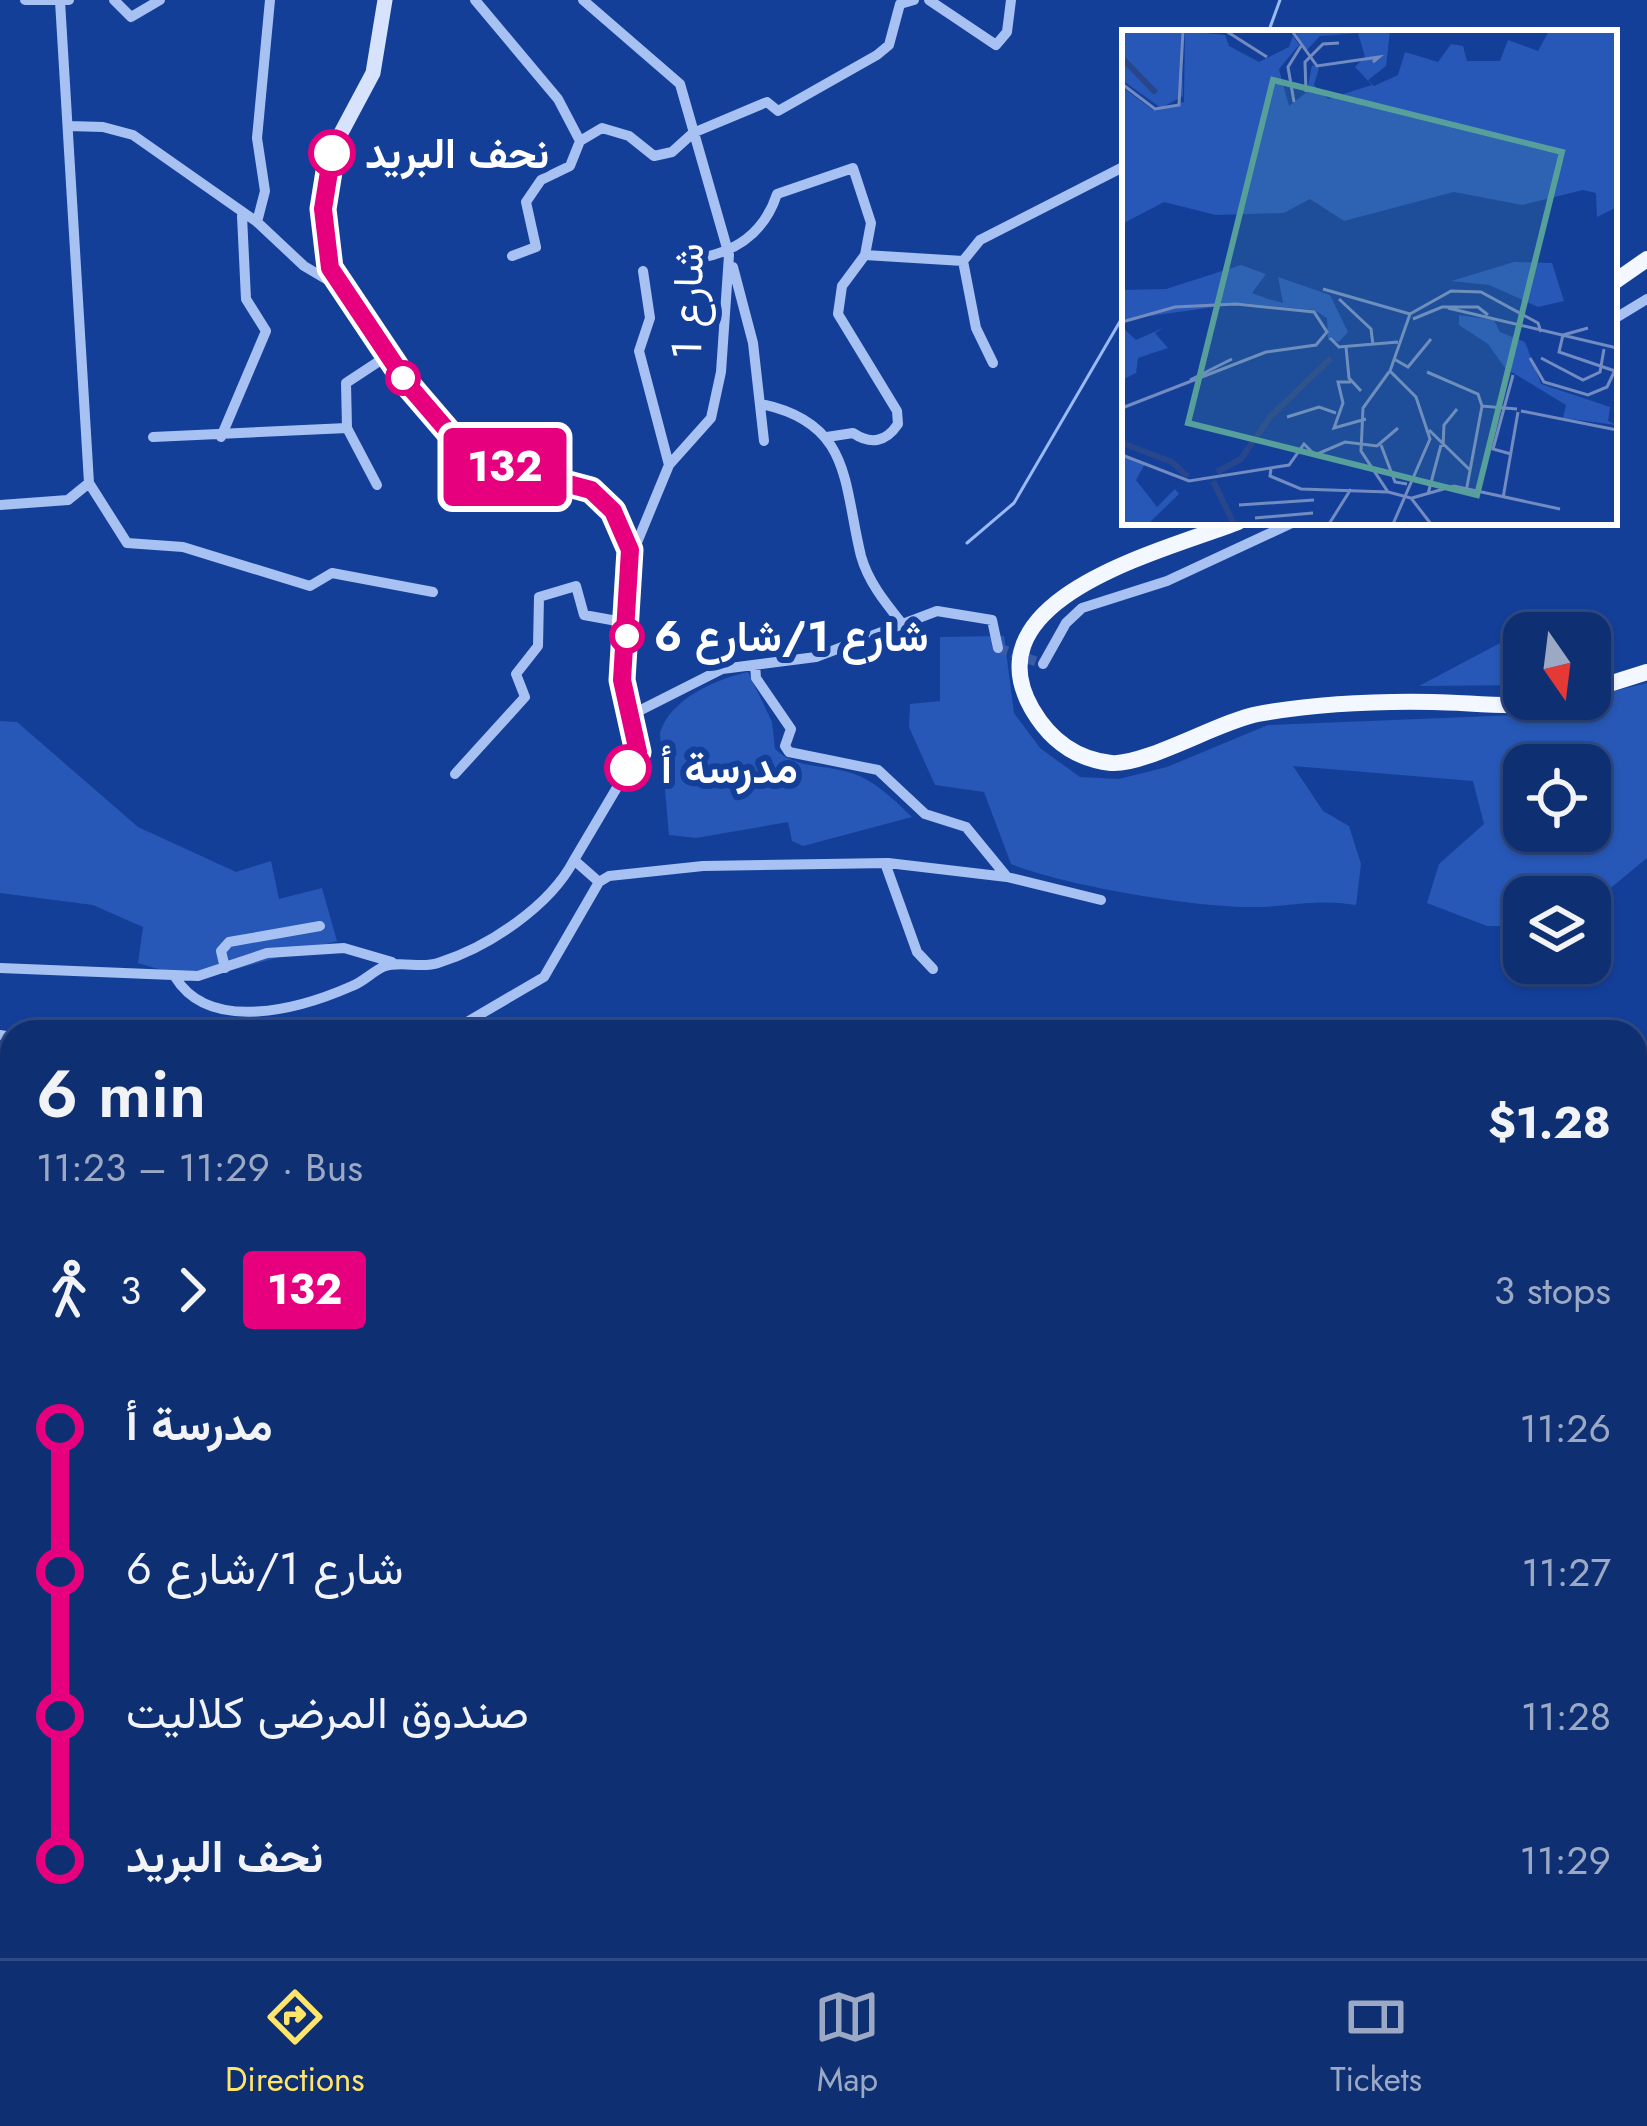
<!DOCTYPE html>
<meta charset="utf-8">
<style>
body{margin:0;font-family:Jost,Vazirmatn,sans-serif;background:#1d3b7b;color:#f1f3f6;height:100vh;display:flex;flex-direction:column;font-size:45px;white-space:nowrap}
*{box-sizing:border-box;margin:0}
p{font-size:39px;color:#9ba9c4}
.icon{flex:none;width:66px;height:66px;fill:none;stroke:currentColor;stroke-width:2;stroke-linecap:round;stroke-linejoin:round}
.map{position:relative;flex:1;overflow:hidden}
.panel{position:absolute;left:0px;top:1020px;width:1647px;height:939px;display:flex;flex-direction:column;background:#0f2f73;border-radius:36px 36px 0 0;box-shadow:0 3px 9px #0004,0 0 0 3px #2f4a85}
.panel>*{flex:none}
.badge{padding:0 24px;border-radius:9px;font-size:42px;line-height:78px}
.needle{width:78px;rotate:166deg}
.tools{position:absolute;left:1503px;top:612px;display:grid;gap:24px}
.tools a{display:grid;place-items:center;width:108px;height:108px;border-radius:24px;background:#0f2f73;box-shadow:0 3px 9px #0004,0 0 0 3px #2f4a85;font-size:60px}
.map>.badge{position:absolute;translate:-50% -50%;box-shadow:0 0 0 6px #fff}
.legs{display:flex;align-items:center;gap:18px;height:132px;padding:0 36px;font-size:39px}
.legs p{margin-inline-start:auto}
.head{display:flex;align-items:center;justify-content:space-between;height:204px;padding:0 36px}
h1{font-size:66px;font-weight:600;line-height:90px}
ul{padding:0 36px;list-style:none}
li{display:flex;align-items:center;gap:42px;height:144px;font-size:45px}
li i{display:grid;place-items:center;width:18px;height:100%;margin:0 15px;background:currentColor}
li i::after{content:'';width:30px;height:30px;margin:-15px;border:9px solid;border-radius:50%;background:#0f2f73}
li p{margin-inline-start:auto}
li:first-child i{background:linear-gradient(#0000 50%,currentColor 0)}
li:last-child i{background:linear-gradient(currentColor 50%,#0000 0)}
.tab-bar{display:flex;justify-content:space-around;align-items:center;height:168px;border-top:3px solid #2f4a85;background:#0f2f73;font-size:33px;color:#9ba9c4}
.tab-bar a{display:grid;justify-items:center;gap:6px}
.tab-bar .selected{color:#ffe569}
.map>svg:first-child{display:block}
.green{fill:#2758b7;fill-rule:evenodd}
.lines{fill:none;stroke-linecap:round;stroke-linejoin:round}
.stream{stroke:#9abaf5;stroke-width:3}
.street-tunnel{stroke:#375ca8;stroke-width:10;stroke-dasharray:10 5;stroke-linecap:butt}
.street{stroke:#a8c1f3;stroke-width:10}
.secondary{stroke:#d7e3fc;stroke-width:15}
.primary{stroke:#f3f7ff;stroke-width:16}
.line-1-casing{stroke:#fff;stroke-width:27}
.line-1{stroke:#e6007e;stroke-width:18}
.stop-1-dot{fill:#fff;stroke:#e6007e;stroke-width:6}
.labels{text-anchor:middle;stroke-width:12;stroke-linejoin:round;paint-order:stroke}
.stop-label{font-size:42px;font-weight:bold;fill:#fff;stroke:#143f99;text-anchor:start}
.street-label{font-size:42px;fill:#fff;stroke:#143f99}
.inset-river{fill:none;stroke:#28468b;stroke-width:6}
.inset-road{fill:none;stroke:#728cc2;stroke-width:3}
.view{fill:#579f9a;fill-opacity:0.15;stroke:#579f9a;stroke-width:6}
.inset-edge{fill:none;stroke:#fff;stroke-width:6}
</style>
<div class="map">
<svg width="1647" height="1958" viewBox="0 0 1647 1958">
<rect width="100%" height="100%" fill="#143f99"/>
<path class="green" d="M 1521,632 L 1524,685 L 1419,686 Z
M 1004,636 L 1014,713 L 1040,748 L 1080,777 L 1119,779 L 1167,767 L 1268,725 L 1517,715 L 1647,683 L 1647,858 L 1590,905 L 1590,897 L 1524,897 L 1524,926 L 1487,926 L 1427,903 L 1439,864 L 1484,824 L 1473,781 L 1293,766 L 1323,811 L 1349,826 L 1361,864 L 1356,905 C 1322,899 1295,905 1262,907 C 1201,909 1067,886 1011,864 L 984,792 L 935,785 L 909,727 L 910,704 L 940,701 L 940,637 ZM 1524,765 L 1590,765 L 1590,831 L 1524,831 Z
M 748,672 L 772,722 L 775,749 C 797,769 821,764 848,772 C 874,779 893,799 912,817 L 803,846 L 792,841 L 788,822 L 696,838 L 669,835 L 660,733 C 670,699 716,679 748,672 Z
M 0,721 L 17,722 L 138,827 L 236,872 L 271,861 L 279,899 L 322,888 L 337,941 L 196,980 L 138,963 L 143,927 L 93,905 L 0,893 Z
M 0,1101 L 12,1101 L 12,1315 L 0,1317 Z
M 1647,1201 L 1647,1378 L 1635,1384 L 1635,1208 Z
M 1647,1380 L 1647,1715 L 1635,1723 L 1635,1387 Z
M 12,1674 L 12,1947 L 434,1947 L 448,1958 L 0,1958 L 0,1682 Z
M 1647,1718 L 1647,1958 L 1615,1958 L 1611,1947 L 1635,1947 L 1635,1726 Z
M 437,1947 L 1251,1947 L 1243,1958 L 451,1958 Z
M 1361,1947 L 1451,1947 L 1460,1958 L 1377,1958 Z"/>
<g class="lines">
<path class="stream" d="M 1268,33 L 1280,0
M 967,543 L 1014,503 L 1122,318 L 1125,286"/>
<path class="street-tunnel" d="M 998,648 L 1043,664"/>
<path class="street" d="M 25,0 L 69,0
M 114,0 L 131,17 L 160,0
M 475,0 L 558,99 L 580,141
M 583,0 L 680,84 L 729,255 L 721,372 L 711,418 L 669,465 L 631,557
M 929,0 L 996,45 L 1007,32 L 1011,0
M 69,126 L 103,127 L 133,135 L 257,222 L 304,266 L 343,289
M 257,222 L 265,191 L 257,138 L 270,0
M 865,255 L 963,261 L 980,240 L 1125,166
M 512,256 L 536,247 L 526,202 L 541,180 L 570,166 L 580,141 L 602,128 L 629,136 L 654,156 L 672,152 L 693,133 L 767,102 L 778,111 L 877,55 L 889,45 L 900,4 L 914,0
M 694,259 C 735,253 764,234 777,194 L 853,168 L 871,223 L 865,255 L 842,286 L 838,314 L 897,411 L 898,424 C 886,442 871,445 853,433 L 827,437
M 963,261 L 976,328 L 993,363
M 733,267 L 753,343 L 764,441
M 643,271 L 650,318 L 639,351 L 669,465
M 1614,319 L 1647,299
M 761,404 C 852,423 843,483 861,556 C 868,581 884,601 900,621
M 153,437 L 347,428
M 221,437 L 266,331 L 246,299 L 242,216
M 89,483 L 127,543 L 183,547 L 310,586 L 332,573 L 433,592
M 377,485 L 347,428 L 346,383 L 387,356
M 0,505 L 68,500 L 89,483 L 60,1
M 1043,664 L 1066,623 L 1082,608 L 1167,581 L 1294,522
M 755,665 L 756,678 L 791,729 L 785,746 L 789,752 L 878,770 L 925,814 L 966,827 L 1007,877
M 455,774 L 525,697 L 516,674 L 538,646 L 539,597 L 576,586 L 584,615 L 628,623
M 885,863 L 917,952 L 933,969
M 599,882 L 609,876 L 703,866 L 888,863 L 1007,877 L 1101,900
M 0,968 L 198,976 L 267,953 L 344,948 L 392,962
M 225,968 L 221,951 L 229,942 L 320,926
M 175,977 C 210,1034 300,1009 352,986 C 363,982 372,972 383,967 C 400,960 421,969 438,963 C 489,947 550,906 574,860
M 450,1032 L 544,977 L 599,882 L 574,860 L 638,752 L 629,716 L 722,669 L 816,657 L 937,611 L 992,620 L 998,648
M 0,1035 L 12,1037
M 1467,1947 L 1476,1958
M 1566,1947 L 1570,1958
M 1260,1948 L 1277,1958"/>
<path class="secondary" d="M 385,0 L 373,73 L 333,148 L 323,209 L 330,268 L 387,356 L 458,443 L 501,466 L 591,490 L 613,511 L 631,557 L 622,680 L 629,716"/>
<path class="primary" d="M 1614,282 L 1647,259
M 1238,522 C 1167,550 968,597 1032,709 C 1050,740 1075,759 1111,763 C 1144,766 1220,721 1258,714 C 1314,704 1375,701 1432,702 C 1472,702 1521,711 1560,699
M 1590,690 L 1647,672"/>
</g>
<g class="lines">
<g class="line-1-casing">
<path id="line-1" d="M 332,153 L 323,209 L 330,268 L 409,386 L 458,443 L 501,466 L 591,490 L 613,511 L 630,550 L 622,680 L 638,752 L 628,768"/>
</g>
<use href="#line-1" class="line-1"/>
</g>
<g class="stop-1-dot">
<circle cx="332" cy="153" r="21"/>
<circle cx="403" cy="378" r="15"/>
<circle cx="627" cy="636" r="15"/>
<circle cx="628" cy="768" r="21"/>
</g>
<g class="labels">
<g class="stop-label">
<text x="365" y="168">نحف البريد</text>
<text x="654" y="651">شارع 1/شارع 6</text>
<text x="661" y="783">مدرسة أ</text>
</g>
<g class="street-label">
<text transform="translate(687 301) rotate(-89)" y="15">شارع 1</text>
</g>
</g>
<g transform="translate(1122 30)">
<rect width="495" height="495" fill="#143f99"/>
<path d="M 0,1 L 59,1 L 61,66 L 39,78 L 0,50 ZM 63,1 L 103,5 L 107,16 L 137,32 L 167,17 L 171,6 L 177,15 L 157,39 L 167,76 L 185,62 L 190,35 L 197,38 L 192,55 L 206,69 L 250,55 L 233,37 L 243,27 L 236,3 L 198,6 L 184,21 L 173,1 L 268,1 L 264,36 L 246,50 L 252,56 L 276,45 L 283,22 L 316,32 L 329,14 L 341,16 L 345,31 L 378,31 L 386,10 L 416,21 L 427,1 L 495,1 L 495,177 L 475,187 L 474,163 L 461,160 L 400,175 L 332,162 L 222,191 L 188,169 L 162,183 L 94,185 L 42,172 L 0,194 L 0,57 L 31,80 L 62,72 ZM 392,232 L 430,233 L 442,271 L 416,277 L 367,255 L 329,251 ZM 119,235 L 144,244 L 130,263 L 146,269 L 161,273 L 156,247 L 208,265 L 226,302 L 217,312 L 206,310 L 205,288 L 192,280 L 120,273 L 0,290 L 0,260 L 44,259 ZM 337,285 L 372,290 L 378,302 L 403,312 L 419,354 L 488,377 L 486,391 L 494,395 L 441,388 L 444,375 L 383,338 L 366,314 L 337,295 ZM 0,297 L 14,310 L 43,297 L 33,303 L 46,318 L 16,328 L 14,343 L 0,350 ZM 0,427 L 23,434 L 14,450 L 35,477 L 53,459 L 57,464 L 26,494 L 0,494 Z" fill="#2758b7"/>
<path class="inset-river" d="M 0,28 L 34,63M 0,413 L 50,432 L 66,447M 95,442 L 119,429 L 148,387 L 209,328M 91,451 L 112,494"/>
<path class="inset-road" d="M 104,1 L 145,27M 170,1 L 195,36 L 257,27 L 251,32M 0,54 L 33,79 L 57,75 L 61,1M 184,62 L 183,32 L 201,14 L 217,13M 172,72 L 166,37 L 179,16M 201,259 L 288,284M 217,269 L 249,299 L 251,315M 326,278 L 495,318M 291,289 L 320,277 L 356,277 L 366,285M 0,292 L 53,277 L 114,274 L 192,282 L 205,302 L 194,315 L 144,322 L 0,378M 466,298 L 441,305 L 437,322 L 493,341M 208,308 L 217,317 L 276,312M 224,317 L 227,348 L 239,361M 408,328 L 422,352 L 466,365 L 485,357 L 495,336M 419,328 L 461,350 L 478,342 L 482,319M 272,329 L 286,337 L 309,309M 267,342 L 241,378 L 239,421 L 266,462 L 289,468 L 309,494M 305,342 L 356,364 L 360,376M 68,350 L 110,329M 229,352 L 216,352 L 221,373 L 212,398 L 244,389M 399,381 L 495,400M 165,387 L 197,377 L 214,383M 307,400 L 348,440M 259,415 L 273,452 L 285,454M 321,417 L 322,395 L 335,379M 389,424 L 371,419 L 391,345M 0,425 L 67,451 L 167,435 L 182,414 L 193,425 L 223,412 L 255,416 L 276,398M 149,438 L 148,446 L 179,459 L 266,462M 344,462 L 360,376 L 395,379M 306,464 L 319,415M 290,468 L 332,456 L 438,479M 381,468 L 396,382M 117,475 L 192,470M 133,488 L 191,483M 207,494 L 229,459M 271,494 L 308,409 L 294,367 L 268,341 L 288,284 L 329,261 L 359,262 L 416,293 L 419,302"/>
<path class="view" d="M 151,50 L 440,122 L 355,465 L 66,393 Z"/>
<rect width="495" height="495" class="inset-edge"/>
</g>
</svg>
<div class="tools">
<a><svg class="needle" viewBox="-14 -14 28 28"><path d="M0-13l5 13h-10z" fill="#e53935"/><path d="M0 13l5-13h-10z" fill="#9ba9c4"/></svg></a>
<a><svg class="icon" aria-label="locate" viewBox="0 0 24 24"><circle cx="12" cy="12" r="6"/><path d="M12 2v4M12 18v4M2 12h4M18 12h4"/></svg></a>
<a><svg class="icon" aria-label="layers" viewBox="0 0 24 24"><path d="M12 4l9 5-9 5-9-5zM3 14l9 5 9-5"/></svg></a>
</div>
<b class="badge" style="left:505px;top:467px;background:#e6007e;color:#fff">132</b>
<section class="panel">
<div class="head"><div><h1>6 min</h1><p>11:23 – 11:29 · Bus</p></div><b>$1.28</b></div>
<div class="legs"><svg class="icon" aria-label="walk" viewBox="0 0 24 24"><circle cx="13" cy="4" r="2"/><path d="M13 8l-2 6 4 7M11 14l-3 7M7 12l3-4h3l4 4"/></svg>3<svg class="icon" aria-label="forward" viewBox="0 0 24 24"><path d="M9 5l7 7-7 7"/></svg><b class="badge" style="background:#e6007e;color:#fff">132</b><p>3 stops</p></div>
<ul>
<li><i style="color:#e6007e"></i><b>مدرسة أ</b><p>11:26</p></li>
<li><i style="color:#e6007e"></i><span>شارع 1/شارع 6</span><p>11:27</p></li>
<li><i style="color:#e6007e"></i><span>صندوق المرضى كلاليت</span><p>11:28</p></li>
<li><i style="color:#e6007e"></i><b>نحف البريد</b><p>11:29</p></li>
</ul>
</section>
</div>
<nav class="tab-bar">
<a class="selected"><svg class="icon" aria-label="directions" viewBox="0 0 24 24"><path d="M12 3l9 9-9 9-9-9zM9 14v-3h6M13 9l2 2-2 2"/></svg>Directions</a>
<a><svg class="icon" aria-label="map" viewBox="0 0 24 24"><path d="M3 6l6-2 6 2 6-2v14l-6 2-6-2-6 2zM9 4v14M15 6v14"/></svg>Map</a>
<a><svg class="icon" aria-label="tickets" viewBox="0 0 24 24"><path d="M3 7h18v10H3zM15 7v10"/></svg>Tickets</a>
</nav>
